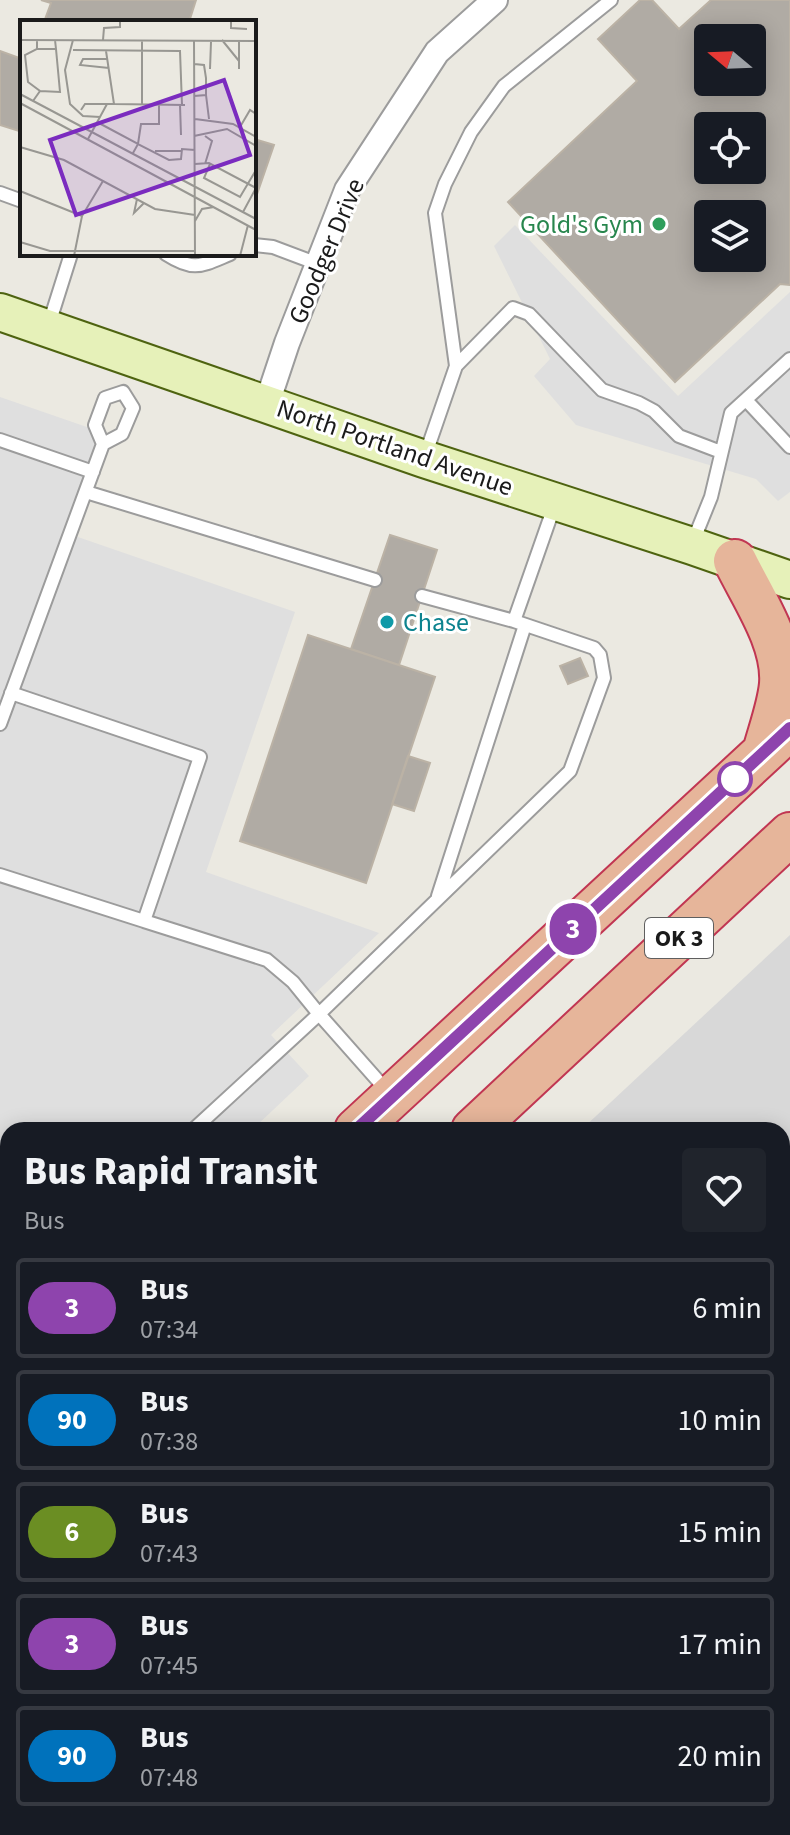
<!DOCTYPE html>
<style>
body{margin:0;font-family:"Source Sans 3",sans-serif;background:#20242c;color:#f1f3f6;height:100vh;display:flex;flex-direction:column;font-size:30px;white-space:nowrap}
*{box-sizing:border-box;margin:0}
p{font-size:26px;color:#9ea1a6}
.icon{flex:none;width:44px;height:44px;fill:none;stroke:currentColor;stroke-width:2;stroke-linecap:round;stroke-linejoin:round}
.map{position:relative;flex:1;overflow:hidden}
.panel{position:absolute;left:0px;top:1122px;width:790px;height:714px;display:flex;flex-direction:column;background:#171b24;border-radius:24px 24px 0 0;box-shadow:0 4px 20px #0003}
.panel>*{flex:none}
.badge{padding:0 16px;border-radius:26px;font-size:28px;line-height:52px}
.needle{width:52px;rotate:289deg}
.tools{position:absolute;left:694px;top:24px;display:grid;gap:16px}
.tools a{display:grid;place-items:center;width:72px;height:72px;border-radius:8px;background:#171b24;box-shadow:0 4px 20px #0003;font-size:40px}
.map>.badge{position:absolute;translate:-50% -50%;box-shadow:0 0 0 4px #fff}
.round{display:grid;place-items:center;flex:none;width:84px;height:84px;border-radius:8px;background:#20242c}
.head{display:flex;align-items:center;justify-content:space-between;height:136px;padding:0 24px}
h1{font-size:38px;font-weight:800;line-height:60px}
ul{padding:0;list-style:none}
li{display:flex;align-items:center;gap:24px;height:100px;margin:0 16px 12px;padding:0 8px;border:4px solid #363941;border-radius:8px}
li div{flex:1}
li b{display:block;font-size:30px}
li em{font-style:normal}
li .badge{min-width:88px;font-weight:700;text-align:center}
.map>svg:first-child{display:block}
.residential{fill:#d8d8d8}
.parking{fill:#dfdfdf}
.building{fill:#b0aba4;stroke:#bbb2a5;stroke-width:2;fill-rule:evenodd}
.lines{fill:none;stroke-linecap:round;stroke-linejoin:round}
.service-casing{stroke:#9c9c9c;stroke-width:16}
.minor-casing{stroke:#9c9c9c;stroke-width:28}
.secondary-casing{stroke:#4e6310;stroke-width:40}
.trunk-casing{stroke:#c13652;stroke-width:46}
.service{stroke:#fff;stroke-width:12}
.minor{stroke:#fff;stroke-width:24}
.secondary{stroke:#e6f1b9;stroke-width:36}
.trunk{stroke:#e6b59a;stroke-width:42}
.line-casing{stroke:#fff;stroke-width:18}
.line{stroke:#8e44ad;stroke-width:12}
.leisure-dot{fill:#2e9e5b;stroke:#fff;stroke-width:3}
.culture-dot{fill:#0f9aa8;stroke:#fff;stroke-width:3}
.stop-dot{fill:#fff;stroke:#8e44ad;stroke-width:4}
.labels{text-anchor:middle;stroke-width:6;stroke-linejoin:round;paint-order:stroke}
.shield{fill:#fff;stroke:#5f5f5f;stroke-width:2}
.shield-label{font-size:24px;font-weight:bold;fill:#1b1b1b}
.leisure-label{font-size:26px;fill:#27864d;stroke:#fff;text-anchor:end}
.street-label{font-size:26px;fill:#1b1b1b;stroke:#fff}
.culture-label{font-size:26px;fill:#0d838f;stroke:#fff;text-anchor:start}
.inset-road{fill:none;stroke:#989792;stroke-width:2}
.view{fill:#7b2cbf;fill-opacity:0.15;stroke:#7b2cbf;stroke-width:4}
.inset-edge{fill:none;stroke:#1b1b1b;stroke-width:4}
</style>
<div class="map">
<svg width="790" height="1835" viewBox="0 0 790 1835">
<rect width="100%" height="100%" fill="#ebe9e1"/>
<path class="residential" d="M 790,935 L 790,1835 L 0,1835 L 0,1671 L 8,1664 L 8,1828 L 782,1828 L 782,1130 L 581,1130 Z"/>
<path class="parking" d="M 515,225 L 678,396 L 790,292 L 790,492 L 778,501 L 756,479 L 576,425 L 534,376 L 550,359 L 494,246 Z
M 0,397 L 110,435 L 75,536 L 295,612 L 206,872 L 379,933 L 271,1035 L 309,1076 L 252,1130 L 8,1130 L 8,1227 L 0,1224 Z
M 8,1276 L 8,1331 L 0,1322 L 0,1283 Z"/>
<path class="building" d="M 41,0 L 196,0 L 189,22 L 44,22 L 51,3 Z
M 640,0 L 652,0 L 679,29 L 711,0 L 790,0 L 790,285 L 780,284 L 675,382 L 508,202 L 637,81 L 598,39 ZM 708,38 L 752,38 L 752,82 L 708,82 ZM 708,126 L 752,126 L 752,170 L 708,170 ZM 708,214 L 752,214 L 752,258 L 708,258 Z
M 0,51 L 22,59 L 22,132 L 0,125 Z
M 254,139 L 274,145 L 254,203 Z
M 390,535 L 437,550 L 399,665 L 351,649 Z
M 308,635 L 435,677 L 366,883 L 240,841 Z
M 580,658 L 588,676 L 568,684 L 560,666 Z
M 408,756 L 430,763 L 414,811 L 392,804 Z"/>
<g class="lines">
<g class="service-casing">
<path id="service" d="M 0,193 L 22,201
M 254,245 L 273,247 L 318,264
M 166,254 C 194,272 201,266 230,254
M 48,327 L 71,254
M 456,366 L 513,308 L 529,314 L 602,390 L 639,403 L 654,411 L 679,436 L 721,452
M 123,392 L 133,408 L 122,434 L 103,444 L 95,425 L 105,398 Z
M 746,400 L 790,447
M 0,440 L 93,472
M 425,456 L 456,366 L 435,213 L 445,184 L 471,132 L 504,86 L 611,0
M 86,492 L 375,580
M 692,544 L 711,497 L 731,413 L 790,359
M 422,596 L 514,621
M 11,693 L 200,757 L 144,921 L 267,960 L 293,982 L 319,1014 L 193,1130
M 0,724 L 103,444
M 0,875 L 144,921
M 438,896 L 525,625
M 388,1092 L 319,1014 L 570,771 L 604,678 L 600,655 L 594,648 L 514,621 L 555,504
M 0,1308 L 8,1300
M 0,1348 L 8,1356"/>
</g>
<g class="minor-casing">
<path id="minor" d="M 267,403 L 287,343 L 347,190 L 437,52 L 495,0
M 782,1252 L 790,1245
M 782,1734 L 790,1744
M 782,1806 L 790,1798
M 171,1835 L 177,1828
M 752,1835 L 759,1828"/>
</g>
<g class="secondary-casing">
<path id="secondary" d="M 0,312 L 424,459 L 692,546 L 790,580"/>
</g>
<g class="trunk-casing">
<path id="trunk" d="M 735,561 C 753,598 784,642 781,684 C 779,706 770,730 764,752
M 356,1130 L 790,728
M 473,1130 L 790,834
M 0,1460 L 8,1453
M 0,1572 L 8,1564"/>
</g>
<use href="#service" class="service"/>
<use href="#minor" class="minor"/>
<use href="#secondary" class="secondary"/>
<use href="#trunk" class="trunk"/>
</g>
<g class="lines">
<g class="line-casing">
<path id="line" d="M 356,1130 L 790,728"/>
</g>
<use href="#line" class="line"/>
</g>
<circle class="leisure-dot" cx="659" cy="224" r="8"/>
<circle class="culture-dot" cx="387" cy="622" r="8"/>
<circle class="stop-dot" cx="735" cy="779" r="16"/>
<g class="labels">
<rect class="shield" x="645" y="918" width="68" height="40" rx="6"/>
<g class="shield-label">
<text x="679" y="946">OK 3</text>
</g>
<g class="leisure-label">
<text x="643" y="233">Gold's Gym</text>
</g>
<g class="street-label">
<text transform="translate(326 251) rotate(-67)" y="9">Goodger Drive</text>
<text transform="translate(395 447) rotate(19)" y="9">North Portland Avenue</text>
</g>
<g class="culture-label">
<text x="403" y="631">Chase</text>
</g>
</g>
<g transform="translate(20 20)">
<rect width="236" height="236" fill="#ebe9e1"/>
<path class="inset-road" d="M 211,0 L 211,8 L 227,9M 0,20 L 236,21M 53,20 L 45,50 L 50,84 L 63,96 L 80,97M 83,20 L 84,8 L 100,7 L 100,0M 174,20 L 175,236M 202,20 L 219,41M 17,29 L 36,29 L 35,20M 53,30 L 160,31 L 162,85M 87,39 L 63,39 L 60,45 L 89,48M 190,49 L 191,22M 219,49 L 219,20M 20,71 L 40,72 L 36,29M 0,74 L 236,199M 186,75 L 189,99M 174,76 L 186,75 L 186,58 L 184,45 L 174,44M 13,81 L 20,71 L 8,62 L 5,35 L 17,29 L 17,20M 0,83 L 236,210M 94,84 L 165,85M 122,84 L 122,20M 160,85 L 161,115M 61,90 L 65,84 L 87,84M 175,99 L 213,104 L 236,117M 77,102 L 118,124 L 121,104 L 139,104 L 139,84M 220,107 L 230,90 L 236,94M 174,116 L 207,109 L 236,126M 68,119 L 87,84 L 94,84 L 86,31M 0,127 L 44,140 L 135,189 L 175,195M 135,131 L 162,131M 113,133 L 118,124 L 149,140 L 161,139 L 162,129 L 175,130M 175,144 L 189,143 L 236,168M 185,144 L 192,121 L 185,116M 190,144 L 184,158 L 220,177 L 236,150M 0,171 L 62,196M 117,179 L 114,193 L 124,183M 223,192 L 236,168M 175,201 L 182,189 L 194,187M 0,222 L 30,231 L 175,231M 54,236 L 62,196 L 83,161M 220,236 L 228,205"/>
<path class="view" d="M 204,60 L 230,135 L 56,195 L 30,120 Z"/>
<rect width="236" height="236" class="inset-edge"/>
</g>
</svg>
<div class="tools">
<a><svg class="needle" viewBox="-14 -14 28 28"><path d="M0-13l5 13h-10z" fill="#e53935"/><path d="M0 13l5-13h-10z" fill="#9ea1a6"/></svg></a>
<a><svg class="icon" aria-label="locate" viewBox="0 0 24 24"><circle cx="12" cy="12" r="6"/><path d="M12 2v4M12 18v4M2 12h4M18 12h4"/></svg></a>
<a><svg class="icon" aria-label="layers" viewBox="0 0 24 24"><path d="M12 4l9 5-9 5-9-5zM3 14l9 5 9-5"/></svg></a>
</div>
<b class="badge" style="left:573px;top:929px;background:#8e44ad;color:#fff">3</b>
<section class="panel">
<div class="head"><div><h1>Bus Rapid Transit</h1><p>Bus</p></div><a class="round"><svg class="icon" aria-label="heart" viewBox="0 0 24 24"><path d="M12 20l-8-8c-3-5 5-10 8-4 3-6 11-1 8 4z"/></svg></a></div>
<ul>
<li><span class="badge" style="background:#8e44ad;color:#fff">3</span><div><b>Bus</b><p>07:34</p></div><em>6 min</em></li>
<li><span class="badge" style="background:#0072bc;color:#fff">90</span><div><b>Bus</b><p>07:38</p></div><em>10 min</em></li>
<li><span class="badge" style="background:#6b8e23;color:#fff">6</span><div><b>Bus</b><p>07:43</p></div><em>15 min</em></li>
<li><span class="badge" style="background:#8e44ad;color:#fff">3</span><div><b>Bus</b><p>07:45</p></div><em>17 min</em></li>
<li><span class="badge" style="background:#0072bc;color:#fff">90</span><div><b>Bus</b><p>07:48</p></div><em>20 min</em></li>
</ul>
</section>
</div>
